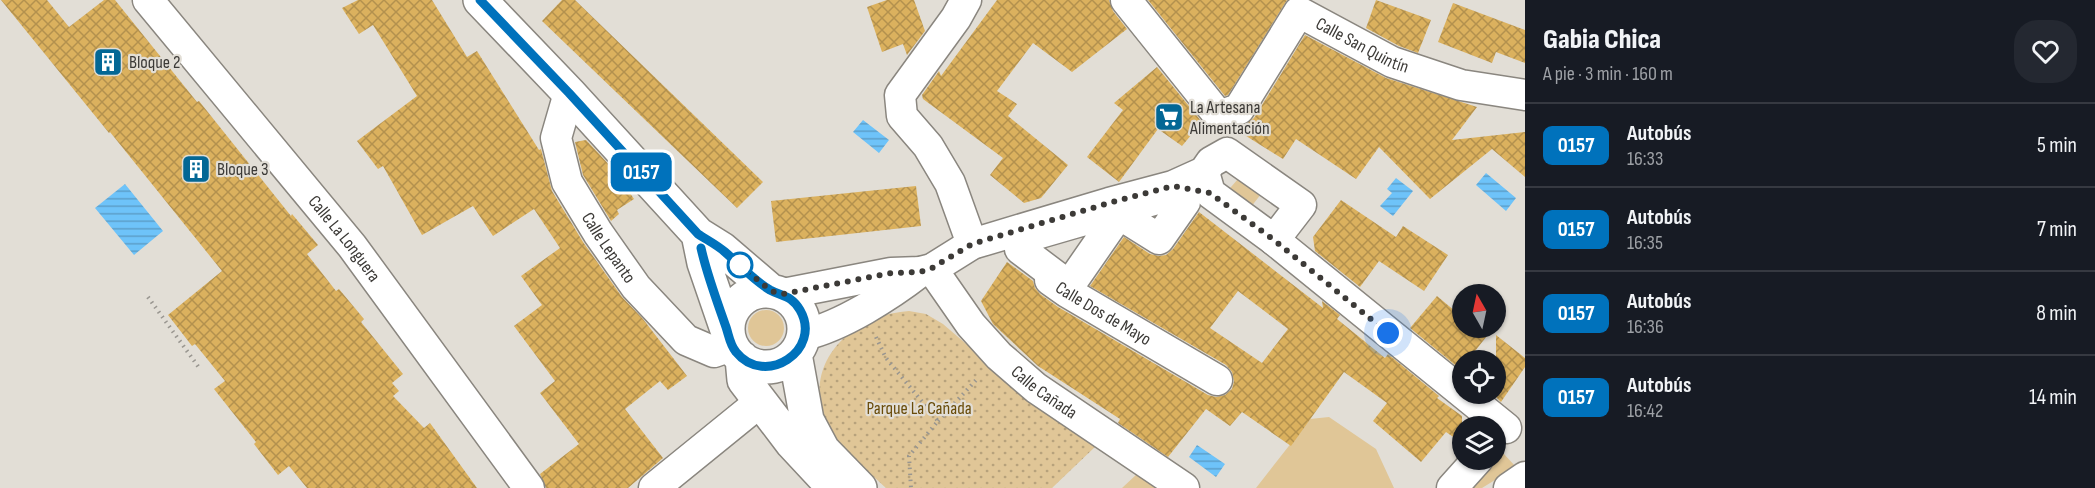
<!DOCTYPE html>
<html lang="es">
<meta charset="utf-8">
<style>
body{margin:0;font-family:"Sofia Sans Condensed",sans-serif;background:#242831;color:#f1f3f6;height:100vh;display:flex;flex-direction:column;font-size:22px;white-space:nowrap}
*{box-sizing:border-box;margin:0}
p{font-size:20px;color:#9ea1a6}
.icon{flex:none;width:33px;height:33px;fill:none;stroke:currentColor;stroke-width:2;stroke-linecap:round;stroke-linejoin:round}
.map{position:relative;flex:1;overflow:hidden}
.panel{display:flex;flex-direction:column;background:#171b24;width:570px}
.panel>*{flex:none}
.badge{padding:0 12px;border-radius:9px;font-size:21px;line-height:39px}
.needle{width:39px;rotate:351deg}
.buttons{position:absolute;left:1452px;top:284px;display:grid;gap:12px}
.buttons a{display:grid;place-items:center;width:54px;height:54px;border-radius:50%;background:#171b24;box-shadow:0 2px 4px #0004;font-size:30px}
.you{position:absolute;width:30px;height:30px;margin:-15px;border:4px solid #fff;border-radius:50%;background:#1a73e8;box-shadow:0 0 0 9px #1a73e833}
.map>.badge{position:absolute;translate:-50% -50%;box-shadow:0 0 0 3px #fff}
.round{display:grid;place-items:center;flex:none;width:63px;height:63px;border-radius:24px;background:#242831}
.overview{display:flex;align-items:center;justify-content:space-between;height:102px;padding:0 18px}
h1{font-size:28px;font-weight:800;line-height:45px}
ul{padding:0;list-style:none}
li{display:flex;align-items:center;gap:18px;height:84px;padding:0 18px;border-top:2px solid #363941}
li div{flex:1}
li b{display:block;font-size:22px}
li em{font-style:normal}
li .badge{min-width:66px;font-weight:700;text-align:center}
main{display:flex;flex:1;min-height:0}
.map>svg:first-child{display:block}
.green{fill:#e0c697}
.park{fill:url(#park-dots)}
.water{fill:url(#water-rules)}
.building{fill:url(#building-cross-hatch);fill-rule:evenodd}
.lines{fill:none;stroke-linecap:round;stroke-linejoin:round}
.street-casing{stroke:#8a867f;stroke-width:33}
.secondary-casing{stroke:#8a867f;stroke-width:36}
.path{stroke:#999690;stroke-width:4;stroke-dasharray:1.5 4.5;stroke-linecap:butt}
.street{stroke:#fff;stroke-width:30}
.secondary{stroke:#fff;stroke-width:33}
.line-casing{stroke:#fff;stroke-width:14}
.line{stroke:#0072bc;stroke-width:9}
.walk{stroke:#3c3a37;stroke-width:6;stroke-dasharray:0 10.8}
.stop-dot{fill:#fff;stroke:#0072bc;stroke-width:3}
.labels{text-anchor:middle;stroke-width:4.5;stroke-linejoin:round;paint-order:stroke}
.street-label{font-size:18px;fill:#3c3a37;stroke:#e2ded6}
.poi-label{font-size:18px;fill:#3c3a37;stroke:#e2ded6;text-anchor:start}
.park-label{font-size:18px;fill:#694c0a;stroke:#e2ded6}
</style>
<main>
<div class="map">
<svg width="1525" height="488" viewBox="0 0 1525 488">
<defs>
<pattern id="park-dots" width="8" height="8" patternUnits="userSpaceOnUse" patternTransform="scale(1.5)"><rect width="8" height="8" fill="#e0c697"/><path d="M2 2h.1M6 6h.1" fill="none" stroke="#b7a27c" stroke-width="1.8" stroke-linecap="round"/></pattern>
<pattern id="water-rules" width="6" height="5" patternUnits="userSpaceOnUse" patternTransform="scale(1.5)"><rect width="6" height="5" fill="#6ec3f9"/><path d="M0 2.5h6" fill="none" stroke="#5c9fca"/></pattern>
<pattern id="building-cross-hatch" width="8" height="8" patternUnits="userSpaceOnUse" patternTransform="scale(1.5)"><rect width="8" height="8" fill="#dbb15e"/><path d="M0 0l8 8M0 8l8-8" fill="none" stroke="#b3914e"/></pattern>
</defs>
<rect width="100%" height="100%" fill="#e2ded6"/>
<path class="green" d="M 1244,172 L 1265,189 L 1247,212 L 1225,194 Z
M748 328a18 18 0 1 1 36 0a18 18 0 1 1-36 0Z
M 1329,417 L 1376,449 L 1394,488 L 1256,488 L 1310,419 Z
M 1503,453 L 1516,467 L 1482,488 L 1464,488 Z
M 1137,474 L 1155,488 L 1122,488 Z"/>
<path class="park" d="M 909,311 L 926,314 L 943,324 L 1021,391 L 1096,446 L 1052,488 L 886,488 C 866,469 839,449 827,424 C 800,364 851,315 909,311 Z"/>
<path class="water" d="M 863,120 L 889,140 L 879,153 L 853,132 Z
M 1486,173 L 1516,198 L 1506,211 L 1476,185 Z
M 1396,178 L 1413,191 L 1393,216 L 1380,206 L 1392,193 L 1387,189 Z
M 125,184 L 163,231 L 134,255 L 95,208 Z
M 1197,445 L 1225,464 L 1216,477 L 1189,457 Z"/>
<path class="building" d="M 1,0 L 47,0 L 69,27 L 104,0 L 115,0 L 197,102 L 199,101 L 291,216 L 292,214 L 318,245 L 307,254 L 336,291 L 339,289 L 364,319 L 361,322 L 403,374 L 392,383 L 399,391 L 393,396 L 424,428 L 430,423 L 477,488 L 307,488 L 289,466 L 278,475 L 254,444 L 256,442 L 214,389 L 225,381 L 195,344 L 192,346 L 168,315 L 222,271 L 110,132 L 109,133 Z
M 358,0 L 432,0 L 467,57 L 477,51 L 539,150 L 541,149 L 552,191 L 583,242 L 622,297 L 643,319 L 687,376 L 668,390 L 660,381 L 625,409 L 663,458 L 628,488 L 546,488 L 540,474 L 579,444 L 540,393 L 555,381 L 514,326 L 542,305 L 521,276 L 560,248 L 534,209 L 493,236 L 473,206 L 422,235 L 383,166 L 378,169 L 357,141 L 417,96 L 373,25 L 359,34 L 342,8 Z
M 562,0 L 575,0 L 763,182 L 737,208 L 542,21 Z
M 887,0 L 914,0 L 925,31 L 907,55 L 903,44 L 882,52 L 867,7 Z
M 997,0 L 1109,0 L 1113,11 L 1127,29 L 1072,72 L 1033,43 L 997,91 L 1017,104 L 1008,116 L 1068,165 L 1041,198 L 1024,203 L 990,175 L 1003,158 L 923,99 L 922,95 L 939,71 L 941,76 Z
M 1148,0 L 1287,0 L 1228,95 L 1225,96 Z
M 1376,0 L 1431,20 L 1418,53 L 1399,46 L 1366,28 Z
M 1453,3 L 1525,30 L 1525,63 L 1496,52 L 1492,63 L 1438,42 Z
M 1305,35 L 1386,78 L 1477,107 L 1452,140 L 1525,132 L 1525,177 L 1492,149 L 1430,199 L 1379,147 L 1356,179 L 1296,139 L 1283,159 L 1235,129 L 1245,125 L 1254,118 Z
M 1157,67 L 1202,122 L 1182,146 L 1158,129 L 1119,182 L 1087,157 L 1123,110 L 1114,103 Z
M 586,140 L 615,171 L 634,199 L 617,210 L 619,214 L 611,221 L 583,175 L 575,142 Z
M 916,186 L 921,226 L 776,242 L 771,201 Z
M 1341,200 L 1396,237 L 1403,226 L 1448,255 L 1424,291 L 1379,261 L 1360,287 L 1315,251 L 1313,237 Z
M 1199,212 L 1323,308 L 1322,301 L 1340,315 L 1337,319 L 1385,358 L 1388,354 L 1439,396 L 1437,398 L 1462,416 L 1462,443 L 1446,432 L 1421,462 L 1373,421 L 1387,403 L 1344,372 L 1291,446 L 1242,412 L 1230,426 L 1206,409 L 1168,457 L 1118,423 L 1120,419 L 1038,366 L 993,324 L 981,301 L 1007,262 L 1033,281 L 1035,288 L 1040,294 L 1058,307 L 1208,395 L 1216,397 L 1225,395 L 1232,389 L 1234,381 L 1232,372 L 1226,365 L 1090,286 L 1124,237 L 1150,254 L 1159,256 L 1166,255 L 1173,249 ZM 1238,291 L 1288,329 L 1262,363 L 1210,328 Z
M 1437,296 L 1462,317 L 1462,327 L 1494,327 L 1468,360 L 1462,360 L 1460,369 L 1410,328 Z
M 1496,335 L 1525,358 L 1525,367 L 1501,402 L 1496,397 Z"/>
<g class="lines">
<g class="street-casing">
<g id="street">
<path id="s1" d="M 148,0 L 352,246 L 529,488"/>
<path d="M 966,0 L 956,18 L 900,95 L 902,116 L 928,146 L 950,183 L 972,244"/>
<path d="M 1126,0 L 1219,116"/>
<path id="s2" d="M 569,93 L 556,138 L 567,182 L 598,233 L 636,287 L 686,340 L 714,352 L 731,346"/>
<path id="s3" d="M 1219,116 L 1239,109 L 1299,12 L 1392,62 L 1461,85 L 1525,95"/>
<path d="M 1174,194 L 1185,202 L 1159,239 L 1119,214 L 1069,286 L 1020,249 L 1019,239 Z"/>
<path d="M 1274,240 L 1506,428"/>
<path id="s4" d="M 932,269 L 971,325 L 999,356 L 1036,388 L 1184,488"/>
<path id="s5" d="M 1050,280 L 1067,292 L 1217,380"/>
<path d="M 783,294 L 891,273 L 920,272 L 932,269 L 972,244 L 1109,203 L 1173,186 L 1204,172 L 1211,162 L 1227,153 L 1301,205 L 1274,240 L 1210,193 L 1204,172"/>
<path d="M 804,335 C 842,326 889,296 920,272"/>
<path d="M 654,488 L 760,402"/>
<path d="M 1452,488 L 1478,459"/>
<path d="M 1509,488 L 1525,477"/>
</g>
</g>
<g class="secondary-casing">
<path id="secondary" d="M 480,0 L 569,93 L 698,234 L 722,249 L 771,291
M 698,234 L 704,263 L 727,330
M728 329a38 38 0 1 1 76 0a38 38 0 1 1-76 0Z
M 795,354 L 807,420 L 823,450 L 860,488
M 742,358 L 744,380 L 792,443 L 834,488"/>
</g>
<path class="path" d="M 148,297 L 200,369
M 876,337 L 886,358 L 938,421 L 909,456 L 911,488
M 938,421 L 978,378"/>
<use href="#street" class="street"/>
<use href="#secondary" class="secondary"/>
</g>
<g class="lines">
<g class="line-casing">
<path id="line" d="M 480,0 L 569,93 L 698,234 C 707,240 717,245 725,252 C 739,264 753,280 770,290 C 783,297 791,295 800,310 C 823,350 765,388 736,352 C 730,345 729,336 726,327 C 717,301 707,275 701,248"/>
</g>
<use href="#line" class="line"/>
<path class="walk" d="M 740,265 L 771,291 L 783,294 L 891,273 L 920,272 L 932,268 L 972,244 L 1109,203 L 1173,186 L 1210,193 L 1274,240 L 1388,333"/>
</g>
<defs>
<g id="building-square" transform="scale(1.5)"><rect x="-9" y="-9" width="18" height="18" rx="4" fill="#036795" stroke="#e2ded6"/><path d="M-4-6H4V6H1V3H-1V6H-4ZM-2.5-4.3h1.7v1.8h-1.7ZM.8-4.3h1.7v1.8H.8ZM-2.5-1h1.7V.8h-1.7ZM.8-1h1.7V.8H.8Z" fill="#fff"/></g>
<g id="supermarket-square" transform="scale(1.5)"><rect x="-9" y="-9" width="18" height="18" rx="4" fill="#036795" stroke="#e2ded6"/><path d="M-6-5.5h2.5l.6 2H6L4.5 2H-2.5L-4.4-4H-6ZM-1.5 3.2a1.3 1.3 0 1 0 .1 0ZM3 3.2a1.3 1.3 0 1 0 .1 0Z" fill="#fff"/></g>
</defs>
<g fill-rule="evenodd">
<use href="#building-square" x="108" y="62"/>
<use href="#supermarket-square" x="1169" y="117"/>
<use href="#building-square" x="196" y="169"/>
</g>
<circle class="stop-dot" cx="740" cy="265" r="12"/>
<g class="labels">
<g class="street-label">
<text dy="6" stroke="none"><textPath href="#s3" startOffset="207">Calle San Quintín</textPath></text>
<text dy="6" stroke="none"><textPath href="#s1" startOffset="309">Calle La Longuera</textPath></text>
<text dy="6" stroke="none"><textPath href="#s2" startOffset="170">Calle Lepanto</textPath></text>
<text dy="6" stroke="none"><textPath href="#s5" startOffset="63">Calle Dos de Mayo</textPath></text>
<text dy="6" stroke="none"><textPath href="#s4" startOffset="168">Calle Cañada</textPath></text>
</g>
<g class="poi-label">
<text x="129" y="68">Bloque 2</text>
<text x="1190" y="113">La Artesana<tspan x="1190" dy="21">Alimentación</tspan></text>
<text x="217" y="175">Bloque 3</text>
</g>
<g class="park-label">
<text x="919" y="414">Parque La Cañada</text>
</g>
</g>
</svg>
<div class="buttons">
<a><svg class="needle" viewBox="-14 -14 28 28"><path d="M0-13l5 13h-10z" fill="#e53935"/><path d="M0 13l5-13h-10z" fill="#9ea1a6"/></svg></a>
<a><svg class="icon" aria-label="locate" viewBox="0 0 24 24"><circle cx="12" cy="12" r="6"/><path d="M12 2v4M12 18v4M2 12h4M18 12h4"/></svg></a>
<a><svg class="icon" aria-label="layers" viewBox="0 0 24 24"><path d="M12 4l9 5-9 5-9-5zM3 14l9 5 9-5"/></svg></a>
</div>
<div class="you" style="left:1388px;top:333px"></div>
<b class="badge" style="left:641px;top:172px;background:#0072bc;color:#fff">0157</b>
</div>
<section class="panel">
<div class="overview"><div><h1>Gabia Chica</h1><p>A pie · 3 min · 160 m</p></div><a class="round"><svg class="icon" aria-label="heart" viewBox="0 0 24 24"><path d="M12 20l-8-8c-3-5 5-10 8-4 3-6 11-1 8 4z"/></svg></a></div>
<ul>
<li><span class="badge" style="background:#0072bc;color:#fff">0157</span><div><b>Autobús</b><p>16:33</p></div><em>5 min</em></li>
<li><span class="badge" style="background:#0072bc;color:#fff">0157</span><div><b>Autobús</b><p>16:35</p></div><em>7 min</em></li>
<li><span class="badge" style="background:#0072bc;color:#fff">0157</span><div><b>Autobús</b><p>16:36</p></div><em>8 min</em></li>
<li><span class="badge" style="background:#0072bc;color:#fff">0157</span><div><b>Autobús</b><p>16:42</p></div><em>14 min</em></li>
</ul>
</section>
</main>
